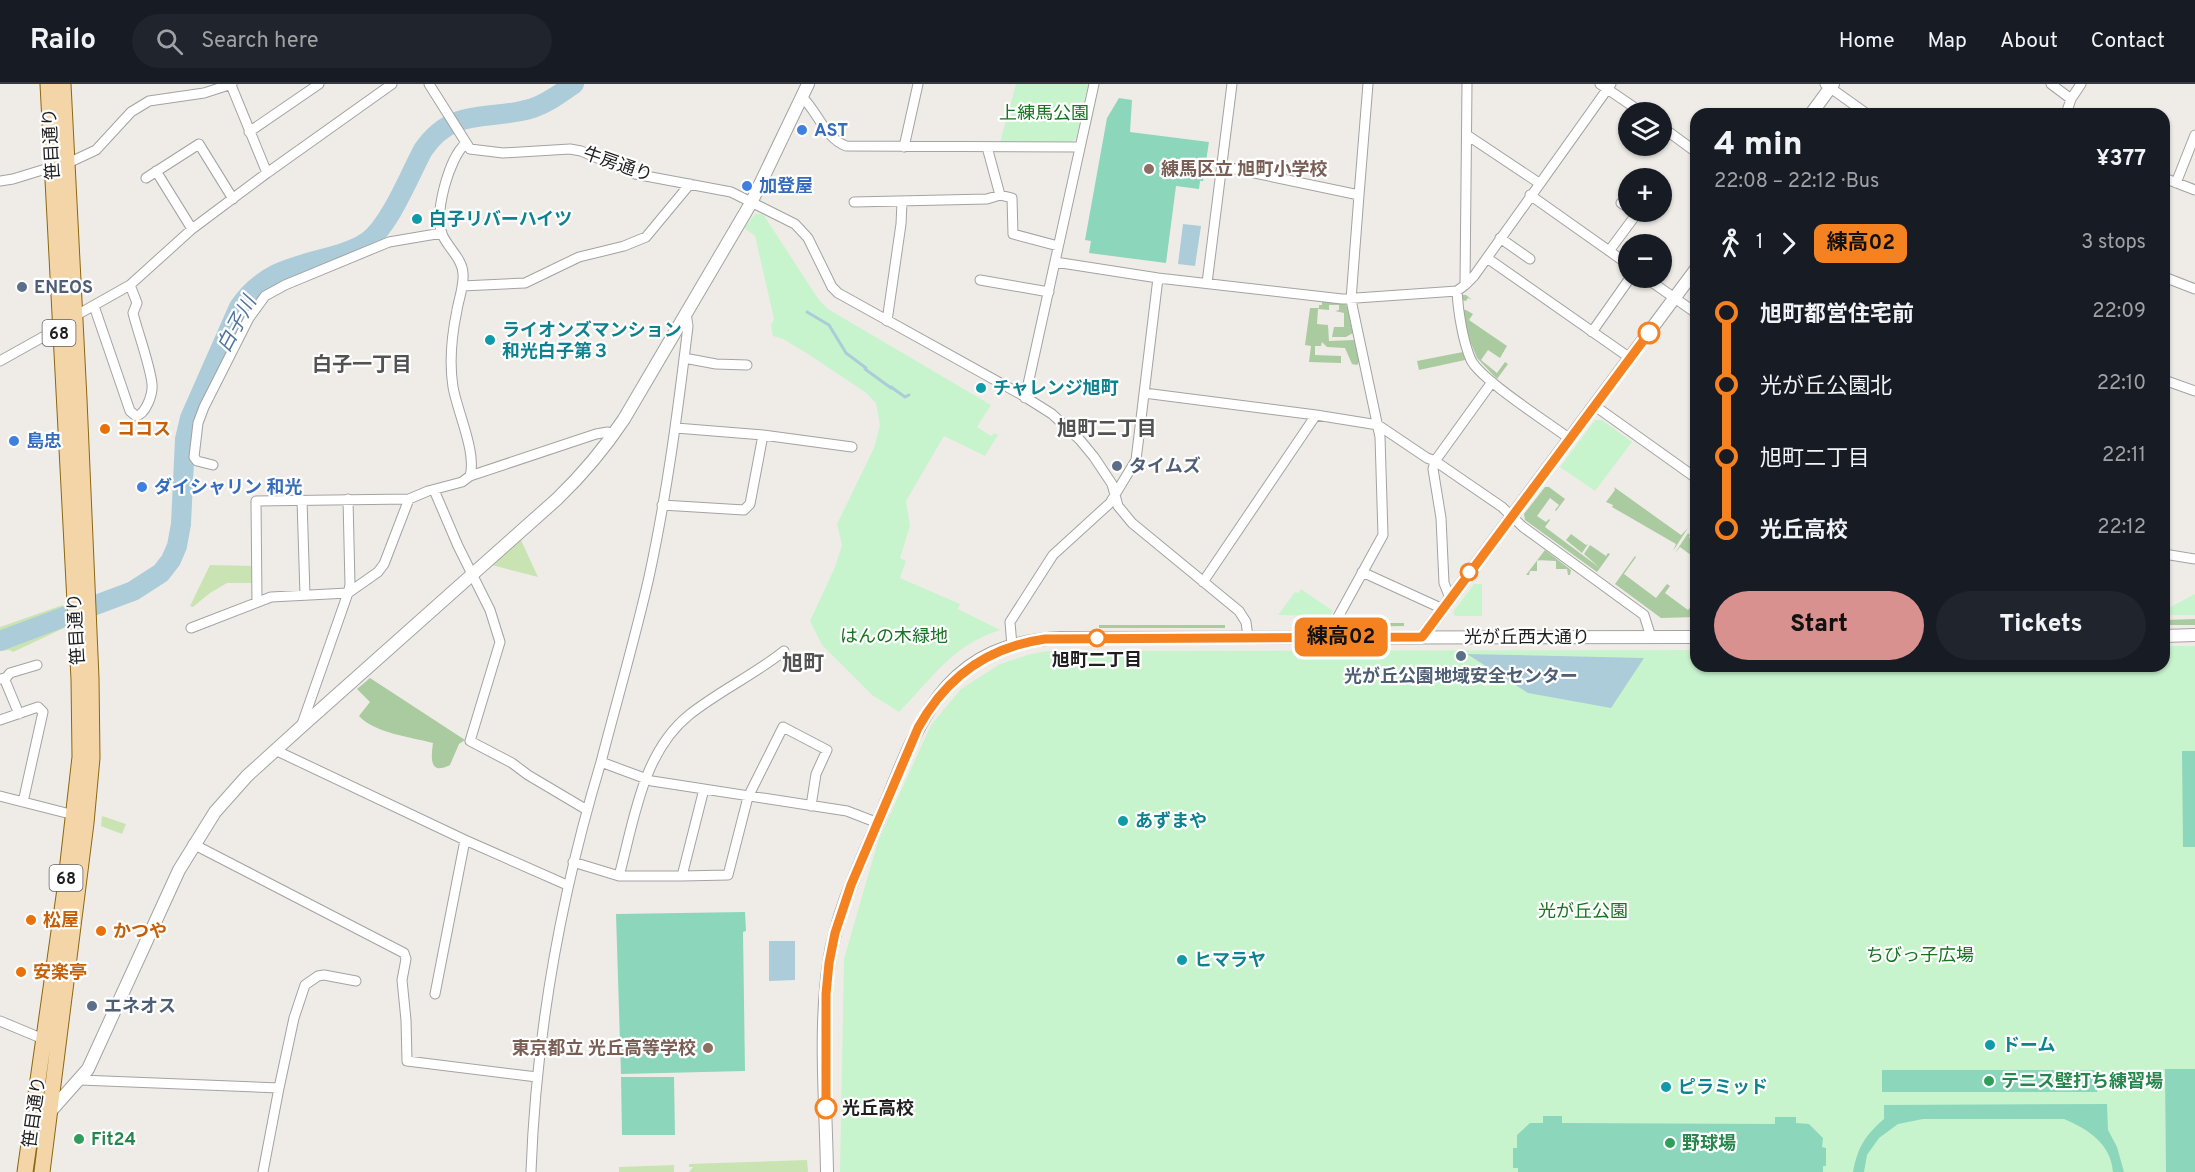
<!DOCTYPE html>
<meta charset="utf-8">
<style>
body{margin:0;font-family:Overpass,"Noto Sans JP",sans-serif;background:#20242c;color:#f1f3f6;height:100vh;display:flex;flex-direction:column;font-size:22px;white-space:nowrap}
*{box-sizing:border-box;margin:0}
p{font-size:20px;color:#9ea1a6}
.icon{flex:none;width:33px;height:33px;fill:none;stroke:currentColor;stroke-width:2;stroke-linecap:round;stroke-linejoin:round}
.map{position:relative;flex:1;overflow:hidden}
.details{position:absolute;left:1690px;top:24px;width:480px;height:564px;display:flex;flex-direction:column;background:#171b24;border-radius:18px;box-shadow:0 2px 4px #0004}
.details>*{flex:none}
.badge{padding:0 12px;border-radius:9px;font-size:21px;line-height:39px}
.buttons{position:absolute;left:1618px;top:18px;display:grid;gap:12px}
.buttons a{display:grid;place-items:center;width:54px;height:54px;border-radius:50%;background:#171b24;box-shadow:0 2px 4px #0004;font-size:30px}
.map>.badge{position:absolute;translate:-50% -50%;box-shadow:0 0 0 3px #fff}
.legs{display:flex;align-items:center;gap:9px;height:66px;padding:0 24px;font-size:20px}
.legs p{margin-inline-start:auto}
.overview{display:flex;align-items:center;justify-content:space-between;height:102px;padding:0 24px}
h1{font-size:33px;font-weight:800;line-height:45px}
.button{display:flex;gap:12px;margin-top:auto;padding:12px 24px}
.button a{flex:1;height:69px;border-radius:36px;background:#d99190;color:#111;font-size:24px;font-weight:800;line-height:69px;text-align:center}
.button a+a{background:#20242c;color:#f1f3f6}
ul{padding:0 24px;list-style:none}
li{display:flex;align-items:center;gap:21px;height:72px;font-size:22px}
li i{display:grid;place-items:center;width:9px;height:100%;margin:0 8px;background:currentColor}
li i::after{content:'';width:15px;height:15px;margin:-8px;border:4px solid;border-radius:50%;background:#171b24}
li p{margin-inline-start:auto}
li:first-child i{background:linear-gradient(#0000 50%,currentColor 0)}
li:last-child i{background:linear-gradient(currentColor 50%,#0000 0)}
header{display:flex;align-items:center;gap:36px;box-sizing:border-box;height:84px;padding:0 30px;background:#171b24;border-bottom:2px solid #363941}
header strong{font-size:28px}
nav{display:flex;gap:33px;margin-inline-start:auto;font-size:21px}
.search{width:420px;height:54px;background:#20242c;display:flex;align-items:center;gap:15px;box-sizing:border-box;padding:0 21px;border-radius:33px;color:#9ea1a6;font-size:22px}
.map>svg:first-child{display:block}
.grass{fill:#c9e4b2}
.forest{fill:#aaca9f}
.park{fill:#c8f4cd}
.pitch{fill:#8cd6bc}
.water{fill:#abccd8}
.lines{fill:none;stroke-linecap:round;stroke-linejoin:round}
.stream{stroke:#abccd8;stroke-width:3}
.river{stroke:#abccd8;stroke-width:20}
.minor-casing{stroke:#a3a3a3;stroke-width:11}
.tertiary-casing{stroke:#a3a3a3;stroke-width:14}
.primary-casing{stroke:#8c670f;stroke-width:17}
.minor{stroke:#fff;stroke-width:9}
.tertiary{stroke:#fff;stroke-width:12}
.primary{stroke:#f3d5a8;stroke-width:15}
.line-1-casing{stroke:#fff;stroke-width:14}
.line-1{stroke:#f58220;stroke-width:9}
.shop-dot{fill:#3f7fe0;stroke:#fff;stroke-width:2}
.education-dot{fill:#8d6e63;stroke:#fff;stroke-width:2}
.culture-dot{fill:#0f9aa8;stroke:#fff;stroke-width:2}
.service-dot{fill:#5c6f8a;stroke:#fff;stroke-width:2}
.stop-1-dot{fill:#fff;stroke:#f58220;stroke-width:3}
.food-dot{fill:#e8710a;stroke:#fff;stroke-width:2}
.leisure-dot{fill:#2e9e5b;stroke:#fff;stroke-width:2}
.labels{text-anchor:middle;stroke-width:4.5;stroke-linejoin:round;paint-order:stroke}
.shield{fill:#fff;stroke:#626262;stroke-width:1.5}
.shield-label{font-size:16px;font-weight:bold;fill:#1f1f1f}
.park-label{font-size:18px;fill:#177422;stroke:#fff}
.shop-label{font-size:18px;font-weight:bold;fill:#366cbe;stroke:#fff;text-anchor:start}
.street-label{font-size:18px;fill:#1f1f1f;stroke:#fff}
.education-label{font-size:18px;font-weight:bold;fill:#785e54;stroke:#fff;text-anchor:start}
.culture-label{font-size:18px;font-weight:bold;fill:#0d838f;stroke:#fff;text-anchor:start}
.service-label{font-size:18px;font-weight:bold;fill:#4e5e75;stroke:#fff;text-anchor:start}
.food-label{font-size:18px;font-weight:bold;fill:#c56008;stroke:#fff;text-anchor:start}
.stop-label{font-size:18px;font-weight:bold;fill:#1f1f1f;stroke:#fff}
.leisure-label{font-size:18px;font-weight:bold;fill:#27864d;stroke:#fff;text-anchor:start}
.water-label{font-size:20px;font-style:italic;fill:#52759f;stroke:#fff}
.neighbourhood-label{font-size:20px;font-weight:bold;fill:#525252;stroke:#fff}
.quarter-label{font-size:21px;font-weight:bold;fill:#525252;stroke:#fff}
</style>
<header>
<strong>Railo</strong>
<div class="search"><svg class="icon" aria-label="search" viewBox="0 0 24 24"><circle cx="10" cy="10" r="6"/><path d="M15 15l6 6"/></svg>Search here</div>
<nav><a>Home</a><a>Map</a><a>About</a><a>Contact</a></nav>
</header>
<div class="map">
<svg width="2195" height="1088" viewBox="0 0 2195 1088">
<rect width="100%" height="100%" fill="#efece7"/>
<path class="grass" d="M 521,456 L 538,493 L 492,481 Z
M 210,481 L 253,482 L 253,499 L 227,499 L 210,509 L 193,523 L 190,522 Z
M 63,521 L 64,544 L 13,568 L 10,566 L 0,567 L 0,543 Z
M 102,732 L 126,740 L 122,750 L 101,742 Z
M 807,1076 L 808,1088 L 689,1088 L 693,1083 L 689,1083 L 689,1080 Z
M 674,1081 L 674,1088 L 619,1088 L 619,1083 Z"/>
<path class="forest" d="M 1461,211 L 1466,211 L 1472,216 L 1468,214 L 1466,217 L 1461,216 L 1463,226 L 1466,226 L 1473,230 L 1469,236 L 1507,262 L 1500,274 L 1488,266 L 1481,276 L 1497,289 L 1505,278 L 1508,280 L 1497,295 L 1477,274 L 1465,245 L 1459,214 Z
M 1322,215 L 1344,218 L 1347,223 L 1353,249 L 1346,253 L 1332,253 L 1334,243 L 1344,243 L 1344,229 L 1335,227 L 1339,226 L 1339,221 L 1329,221 L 1329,226 L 1318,225 L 1317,240 L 1328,241 L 1329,257 L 1354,256 L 1360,277 L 1357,281 L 1352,280 L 1345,264 L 1327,263 L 1322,258 L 1321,262 L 1315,262 L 1315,271 L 1341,272 L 1341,279 L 1309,278 L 1311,262 L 1305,261 L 1310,224 L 1319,224 L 1319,221 L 1322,221 Z
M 1463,268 L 1465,276 L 1419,286 L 1417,277 Z
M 1545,403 L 1549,403 L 1565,415 L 1556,427 L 1555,426 L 1559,421 L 1550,414 L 1537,432 L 1546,438 L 1549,435 L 1550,436 L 1545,443 L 1600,484 L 1597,488 L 1525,436 L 1524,430 Z
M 1614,403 L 1681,451 L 1688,444 L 1673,467 L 1676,460 L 1612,423 L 1613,421 L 1606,418 L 1615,406 Z
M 1688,449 L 1690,451 L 1689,453 L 1696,459 L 1696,475 L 1680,463 L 1675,469 Z
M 1571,450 L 1586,461 L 1588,460 L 1582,469 L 1566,456 Z
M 1590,461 L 1606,472 L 1608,469 L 1610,470 L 1600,484 L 1584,470 Z
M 1545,466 L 1571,486 L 1570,491 L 1568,491 L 1567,485 L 1556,485 L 1556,477 L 1537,476 L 1537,487 L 1530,487 L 1529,491 L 1526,491 Z
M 1635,472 L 1636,473 L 1624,490 L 1656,514 L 1667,500 L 1670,502 L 1665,509 L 1688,526 L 1694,519 L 1696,521 L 1696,533 L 1661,534 L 1615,500 Z
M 2195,535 L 2195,541 L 2165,541 L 2165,536 Z
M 1352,539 L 1404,539 L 1404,542 L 1352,543 Z
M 1099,541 L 1225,541 L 1225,544 L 1099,544 Z
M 370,594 L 465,656 L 459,660 L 450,681 C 429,692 431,673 433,659 C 411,653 374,649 359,632 L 370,618 L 357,605 Z"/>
<path class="park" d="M 1016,0 L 1088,0 L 1076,55 L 1071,58 L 1000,58 Z
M 755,130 L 763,130 L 819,216 L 828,225 L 991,321 L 977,343 L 991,352 L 994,349 L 998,351 L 985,372 L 944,352 L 906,417 L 910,442 L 900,474 L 906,477 L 900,494 L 960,520 L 958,525 L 1000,546 C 951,562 933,594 899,628 L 872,611 L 822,561 L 810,537 L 835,483 L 842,461 L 837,440 L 874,364 L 880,341 L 876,319 L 865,308 L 808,270 L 783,255 L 773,252 L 771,241 L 774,235 L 755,152 L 744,144 Z
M 1595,336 L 1602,336 L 1632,358 L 1595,407 L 1560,383 Z
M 1474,500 L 1482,500 L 1482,532 L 1455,532 L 1453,528 Z
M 1301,505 L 1333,527 L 1330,532 L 1278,531 L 1295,508 L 1298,509 Z
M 2195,510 L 2195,531 L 2165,531 L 2165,526 Z
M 2165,562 L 2195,562 L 2195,1088 L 840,1088 L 844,875 L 878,757 L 931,641 L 961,605 L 1000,580 L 1031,570 L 1048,567 L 1696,566 L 1696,582 L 2164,582 Z"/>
<path class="pitch" d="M 1119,14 L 1132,16 L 1130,48 L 1209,58 L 1203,97 L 1200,97 L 1199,105 L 1176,102 L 1166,179 L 1089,169 L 1091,157 L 1085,156 L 1107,34 Z
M 2182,667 L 2195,667 L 2195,763 L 2183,763 Z
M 745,828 L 746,847 L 743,848 L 745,987 L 621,990 L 616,830 Z
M 2165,985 L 2195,985 L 2195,1088 L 2166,1088 Z
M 1882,986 L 2097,986 L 2097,1008 L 1882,1008 Z
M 621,993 L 674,993 L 675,1051 L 622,1051 Z
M 2107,1020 L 2108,1046 L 2117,1063 L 2124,1088 L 2113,1088 C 2111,1060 2088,1045 2064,1035 L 1923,1035 L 1898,1040 L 1879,1054 L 1867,1071 L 1864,1088 L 1853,1088 C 1858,1062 1865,1052 1884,1035 L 1884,1021 Z
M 1543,1032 L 1562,1032 L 1562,1039 L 1775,1040 L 1775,1033 L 1796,1033 L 1796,1039 L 1809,1040 L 1823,1054 L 1822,1063 L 1826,1064 L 1826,1082 L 1823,1082 L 1823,1088 L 1518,1088 L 1518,1084 L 1513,1084 L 1513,1064 L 1517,1064 L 1517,1051 L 1530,1039 L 1543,1039 Z"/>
<path class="water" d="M 1183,140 L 1201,142 L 1195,182 L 1178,180 Z
M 1467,570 L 1644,574 L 1611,624 L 1528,609 Z
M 769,857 L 795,857 L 795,896 L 769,897 Z"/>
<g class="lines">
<path class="stream" d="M 807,228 L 829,241 L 846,269 L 866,284 L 865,285
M 865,285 L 891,304 L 892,303
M 891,303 L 905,313 L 909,311"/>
<path class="river" d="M 0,557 L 133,507 L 161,489 L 171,476 L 177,462 L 181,440 L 185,355 L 190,334 L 239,223 C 262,189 292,183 330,173 C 344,169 357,165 368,157 C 390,141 410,90 423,66 C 454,21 489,38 533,24 C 548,19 561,9 574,0"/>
<g class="minor-casing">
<path id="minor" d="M 429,0 L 470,65 L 503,69 L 570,65 L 581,67 L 635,90 L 731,108 L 795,140 L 808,154 L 832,203 L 838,209 L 1022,311 L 1052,330 L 1080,356 L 1094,373 L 1112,400 L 1118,422 L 1132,439 L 1239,527 L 1246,538 L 1248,553
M 1600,0 L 1641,28
M 1825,0 L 1867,30
M 2051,0 L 2071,15
M 231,1 L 267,89
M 802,13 C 818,28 824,53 846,62 L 1079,63
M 2066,30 L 2071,15 L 2081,0
M 1662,43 L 1696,68
M 249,48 L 319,0
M 1467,51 L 1539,99
M 465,60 C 449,75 434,128 442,150 C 447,163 463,175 463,190 C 464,202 459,214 457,226 C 452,250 449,278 453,303 C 457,327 477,369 470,392
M 904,63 L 918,0
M 987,63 L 1000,111
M 66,80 L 96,66 L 131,28 L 149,17 L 204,9 L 232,0
M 1221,82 L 1359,111 L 1368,0
M 156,87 L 192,145
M 146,94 L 199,60 L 233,115
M 2164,94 L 2195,106
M 0,97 L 13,95 L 52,83
M 2176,99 L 2195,51
M 1530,111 L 1629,181
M 854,118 L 987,115 L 1000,111 L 1012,114 L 1013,150 L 1058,162
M 1621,119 L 1629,124
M 1500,154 L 1530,175
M 1609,167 L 1638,128
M 1487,174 L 1630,274
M 1055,178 L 1158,194 L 1342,215 L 1457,207 L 1465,201 L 1467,0
M 2164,193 L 2195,205
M 1646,194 L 1696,229
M 980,196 L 1049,208
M 1207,199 L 1232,0
M 1465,201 L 1474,192 L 1611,0
M 462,202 L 525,199 L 579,173 L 624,162 L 646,153 L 690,100
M 1457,207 C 1458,227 1463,258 1471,276 C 1481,296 1549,339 1570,355
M 94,222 L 130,327 L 136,332 C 146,330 153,310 152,300 C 150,281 138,249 133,229 L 137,219 L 130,201
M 887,237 L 901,140 L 902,118
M 1592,248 L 1630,194
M 684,274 L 716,280 L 747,281
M 0,277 L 59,244 L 75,232 L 130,201 L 192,145 L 267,89 L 392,0
M 2164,296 L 2195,307
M 1144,309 L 1316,331 L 1203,498
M 1025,314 L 1094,0
M 1595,322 L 1696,394
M 1316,331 L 1378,341 L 1427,374 L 1435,377 L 1502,423 L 1523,443 L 1644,531 L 1651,553
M 676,344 L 763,351 L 852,363
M 213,381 L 197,377 L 194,373 L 198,339 L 204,323 L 249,234 L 265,212 L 285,201 L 389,158 L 442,149
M 434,406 L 458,462 L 490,526 L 500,558 L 470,657 L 512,679 L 528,691 L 587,726
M 302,416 L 305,511
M 662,421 L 744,426 L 750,420 L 763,351
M 2164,470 L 2195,475
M 1362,488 L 1443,525
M 1450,514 L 1444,499 L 1441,434 L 1433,385 L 1435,377 L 1492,298
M 257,518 L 256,417 L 409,415
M 191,544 L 271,513 L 348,509 L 350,501 L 348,415
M 1327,553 L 1383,451 L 1380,353 L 1351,216 L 1359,111
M 1012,562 L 1010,538 L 1053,471 L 1110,419 L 1136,376 L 1158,194
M 4,594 L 19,630
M 0,595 L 6,594 L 10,589 L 37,581
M 0,636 L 38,623 L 43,628 L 23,718
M 301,643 L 348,509 L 378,488 L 384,480 L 409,415 L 428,407 L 462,398 L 470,392 L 596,350 L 608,348 L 613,351
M 275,666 L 465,756 L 567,801
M 601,678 C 617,616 635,555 649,493 C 667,410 678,326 688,242 L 686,229
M 704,705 L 682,792 L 728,791 L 748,713 L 783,643 L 827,666 L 816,690 L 811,722
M 0,712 L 78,732
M 193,760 L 404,869 L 406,875 L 402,896 L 406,936 L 407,977 L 537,993
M 573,778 L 619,792 C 634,737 642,669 689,631 C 719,607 754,591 784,567
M 619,792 L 682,792
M 435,910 L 465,756
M 0,937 L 48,957
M 80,996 L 279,1004 L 263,1088
M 279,1004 L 294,934 L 305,901 L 318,892 L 324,891 L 356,897
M 531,1088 C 536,949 561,811 601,678 L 652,697 L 847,727 L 878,739"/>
</g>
<g class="tertiary-casing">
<path id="tertiary" d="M 1811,30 L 1833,0
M 2164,552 L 2195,551
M 1422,553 L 1696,185
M 49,1029 L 88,985 L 179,786 L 215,728 L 247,692 L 301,643 L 557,415 C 583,390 604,365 624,335 L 751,119 L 808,0
M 827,1088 C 826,1020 819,947 829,879 C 836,830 858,784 878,738 C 918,643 939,559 1061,554 L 1696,553"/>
</g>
<g class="primary-casing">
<path id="primary" d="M 25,1088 L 65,805 L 80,673 L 79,595 L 48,0
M 42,1088 L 86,739 L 92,674 L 91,594 L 79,315 L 63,0"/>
</g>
<use href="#minor" class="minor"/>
<use href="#tertiary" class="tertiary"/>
<use href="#primary" class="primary"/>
</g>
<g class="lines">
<g class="line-1-casing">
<path id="line-1" d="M 826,1024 L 826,910 L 829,879 L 835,849 L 851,801 L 918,644 C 946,593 988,563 1045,555 L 1422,553 L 1649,249"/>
</g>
<use href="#line-1" class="line-1"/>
</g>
<g class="shop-dot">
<circle cx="802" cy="46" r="6"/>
<circle cx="747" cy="102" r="6"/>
<circle cx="14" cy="357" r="6"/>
<circle cx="142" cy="403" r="6"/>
</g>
<g class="education-dot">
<circle cx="1149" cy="85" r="6"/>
<circle cx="708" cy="964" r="6"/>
</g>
<g class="culture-dot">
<circle cx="417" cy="135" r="6"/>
<circle cx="490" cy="256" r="6"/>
<circle cx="981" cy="304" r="6"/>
<circle cx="1123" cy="737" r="6"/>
<circle cx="1182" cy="876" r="6"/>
<circle cx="1990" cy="961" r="6"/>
<circle cx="1666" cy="1003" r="6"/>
</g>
<g class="service-dot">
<circle cx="22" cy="203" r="6"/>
<circle cx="1117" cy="382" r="6"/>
<circle cx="1461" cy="572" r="6"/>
<circle cx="92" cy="922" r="6"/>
</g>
<g class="stop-1-dot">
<circle cx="1649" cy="249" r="10"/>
<circle cx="1469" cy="488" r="8"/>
<circle cx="1097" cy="554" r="8"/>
<circle cx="826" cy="1024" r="10"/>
</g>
<g class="food-dot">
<circle cx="105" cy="345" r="6"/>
<circle cx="31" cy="836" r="6"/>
<circle cx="101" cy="847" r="6"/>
<circle cx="21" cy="888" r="6"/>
</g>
<g class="leisure-dot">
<circle cx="1989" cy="997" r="6"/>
<circle cx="79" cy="1055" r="6"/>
<circle cx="1670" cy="1059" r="6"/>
</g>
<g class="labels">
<g class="shield">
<rect x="42.5" y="236" width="33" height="26" rx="4.5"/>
<rect x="49.5" y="781" width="33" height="26" rx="4.5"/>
</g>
<g class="shield-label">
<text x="59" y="255">68</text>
<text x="66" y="800">68</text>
</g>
<g class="park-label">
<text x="1044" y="35">上練馬公園</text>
<text x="894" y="558">はんの木緑地</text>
<text x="1583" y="833">光が丘公園</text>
<text x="1920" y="877">ちびっ子広場</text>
</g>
<g class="shop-label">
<text x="814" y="52">AST</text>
<text x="759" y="108">加登屋</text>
<text x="26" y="363">島忠</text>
<text x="154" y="409">ダイシャリン 和光</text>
</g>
<g class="street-label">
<text transform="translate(51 60) rotate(-93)" y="6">笹目通り</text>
<text transform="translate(618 80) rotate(19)" y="6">牛房通り</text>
<text transform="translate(76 545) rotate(-93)" y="6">笹目通り</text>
<text x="1527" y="559">光が丘西大通り</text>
<text transform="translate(34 1028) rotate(-82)" y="6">笹目通り</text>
</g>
<g class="education-label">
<text x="1161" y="91">練馬区立 旭町小学校</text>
<text x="696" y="970" text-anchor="end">東京都立 光丘高等学校</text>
</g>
<g class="culture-label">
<text x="429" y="141">白子リバーハイツ</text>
<text x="502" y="252">ライオンズマンション<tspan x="502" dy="21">和光白子第３</tspan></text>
<text x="993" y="310">チャレンジ旭町</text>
<text x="1135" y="743">あずまや</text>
<text x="1194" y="882">ヒマラヤ</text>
<text x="2002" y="967">ドーム</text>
<text x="1678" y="1009">ピラミッド</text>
</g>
<g class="service-label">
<text x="34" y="209">ENEOS</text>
<text x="1129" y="388">タイムズ</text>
<text x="1461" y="598" text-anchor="middle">光が丘公園地域安全センター</text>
<text x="104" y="928">エネオス</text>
</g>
<g class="food-label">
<text x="117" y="351">ココス</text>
<text x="43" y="842">松屋</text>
<text x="113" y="853">かつや</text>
<text x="33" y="894">安楽亭</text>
</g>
<g class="stop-label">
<text x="1097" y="582">旭町二丁目</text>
<text x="842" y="1030" text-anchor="start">光丘高校</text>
</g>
<g class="leisure-label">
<text x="2001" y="1003">テニス壁打ち練習場</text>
<text x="91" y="1061">Fit24</text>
<text x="1682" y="1065">野球場</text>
</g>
<g class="water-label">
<text transform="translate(236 240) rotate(-62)" y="7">白子川</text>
</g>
<g class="neighbourhood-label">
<text x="362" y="287">白子一丁目</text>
<text x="1107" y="351">旭町二丁目</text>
</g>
<g class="quarter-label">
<text x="803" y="586">旭町</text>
</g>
</g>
</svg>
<div class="buttons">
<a><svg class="icon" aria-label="layers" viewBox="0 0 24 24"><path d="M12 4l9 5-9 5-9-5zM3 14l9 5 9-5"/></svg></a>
<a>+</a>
<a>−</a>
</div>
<b class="badge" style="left:1341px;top:553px;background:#f58220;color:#111">練高02</b>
<section class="details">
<div class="overview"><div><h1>4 min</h1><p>22:08 – 22:12 · Bus</p></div><b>¥377</b></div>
<div class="legs"><svg class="icon" aria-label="walk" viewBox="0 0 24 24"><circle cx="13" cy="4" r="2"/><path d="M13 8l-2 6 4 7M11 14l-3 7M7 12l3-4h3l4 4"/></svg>1<svg class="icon" aria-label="forward" viewBox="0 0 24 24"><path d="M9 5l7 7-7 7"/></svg><b class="badge" style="background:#f58220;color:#111">練高02</b><p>3 stops</p></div>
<ul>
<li><i style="color:#f58220"></i><b>旭町都営住宅前</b><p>22:09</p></li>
<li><i style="color:#f58220"></i><span>光が丘公園北</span><p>22:10</p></li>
<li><i style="color:#f58220"></i><span>旭町二丁目</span><p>22:11</p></li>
<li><i style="color:#f58220"></i><b>光丘高校</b><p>22:12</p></li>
</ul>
<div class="button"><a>Start</a><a>Tickets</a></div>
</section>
</div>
